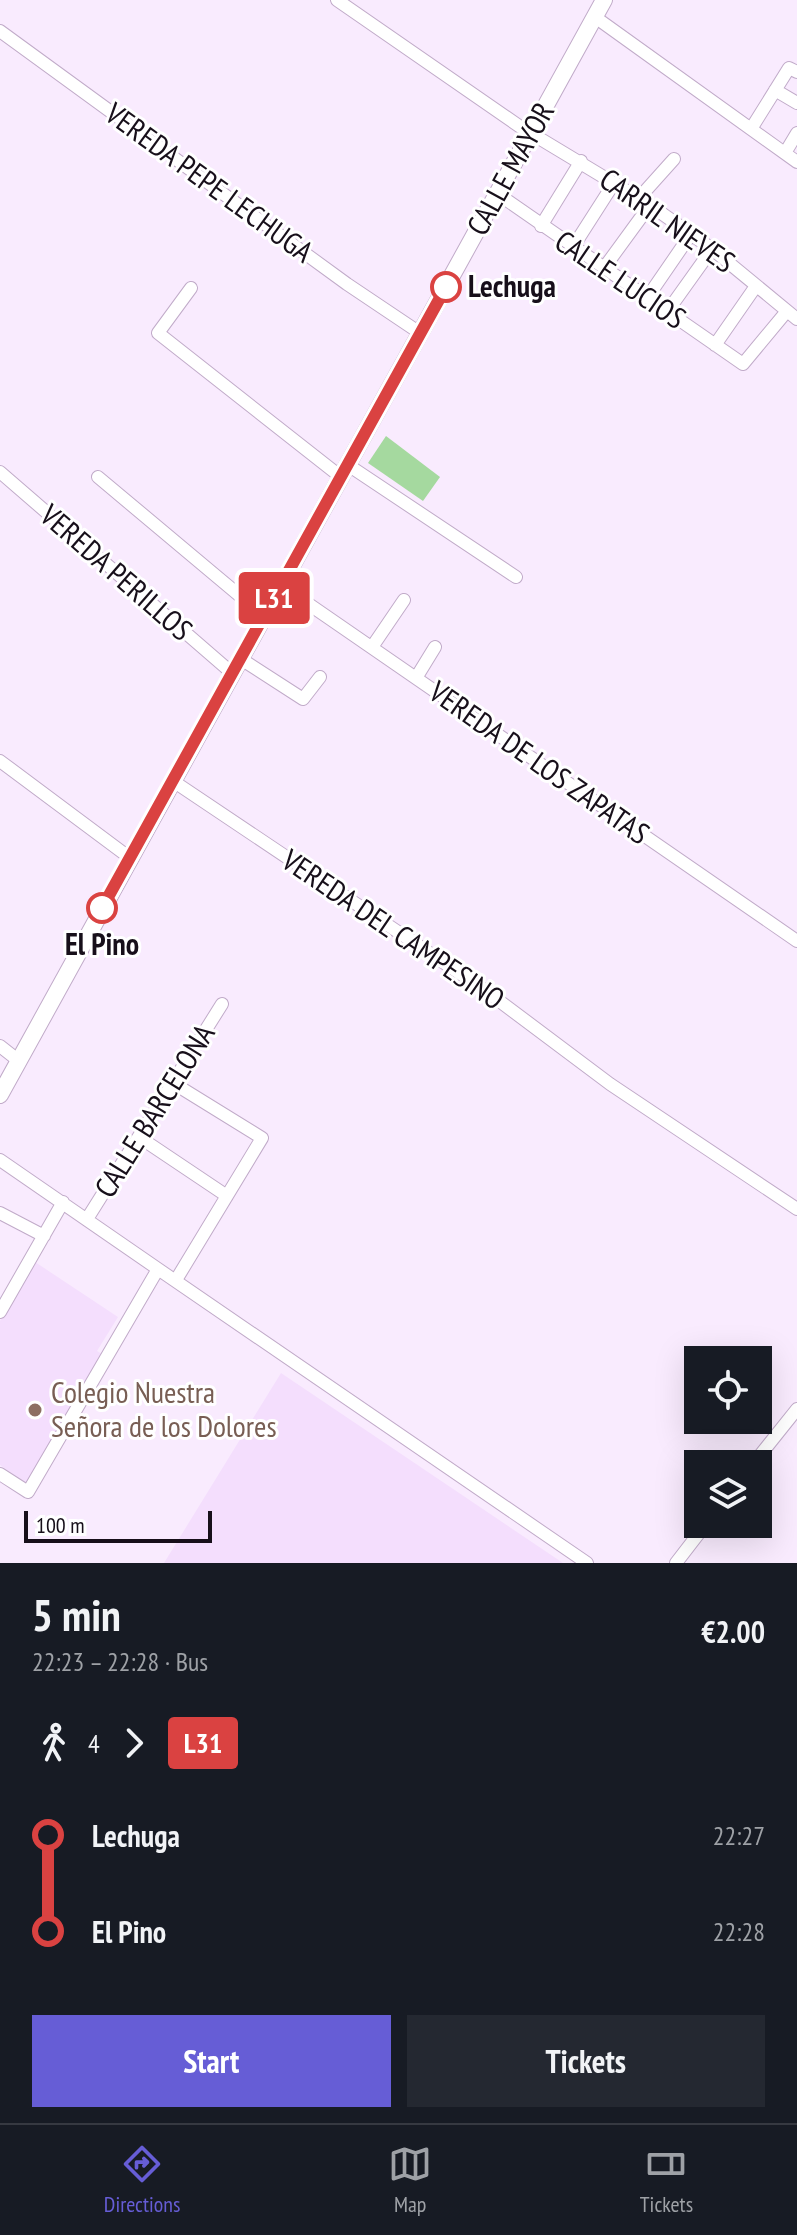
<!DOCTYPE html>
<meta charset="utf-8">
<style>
body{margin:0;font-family:"PT Sans Narrow",sans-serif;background:#242831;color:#f1f3f6;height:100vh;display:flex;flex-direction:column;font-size:30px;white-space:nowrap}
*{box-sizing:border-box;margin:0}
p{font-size:26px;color:#9ea1a6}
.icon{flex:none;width:44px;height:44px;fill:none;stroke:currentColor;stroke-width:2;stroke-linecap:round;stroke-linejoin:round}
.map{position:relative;height:1563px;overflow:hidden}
.sheet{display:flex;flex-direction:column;background:#171b24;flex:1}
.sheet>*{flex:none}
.badge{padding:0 16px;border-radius:6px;font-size:28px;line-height:52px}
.controls{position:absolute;left:684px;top:1346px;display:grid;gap:16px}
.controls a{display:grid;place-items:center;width:88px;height:88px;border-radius:0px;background:#171b24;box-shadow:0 8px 32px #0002;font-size:40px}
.scale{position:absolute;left:24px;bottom:20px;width:188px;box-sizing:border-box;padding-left:8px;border:4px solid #170f1a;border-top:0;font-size:22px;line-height:28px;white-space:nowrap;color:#170f1a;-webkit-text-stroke:6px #fff;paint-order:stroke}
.map>.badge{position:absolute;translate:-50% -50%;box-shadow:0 0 0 4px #fff}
.legs{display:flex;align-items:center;gap:12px;height:88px;padding:0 32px;font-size:26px}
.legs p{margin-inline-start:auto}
.headline{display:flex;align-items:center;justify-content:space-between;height:136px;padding:0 32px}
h1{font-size:44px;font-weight:700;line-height:60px}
.primary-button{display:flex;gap:16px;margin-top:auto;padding:16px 32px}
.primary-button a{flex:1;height:92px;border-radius:0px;background:#665dd6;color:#fff;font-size:32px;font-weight:700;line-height:92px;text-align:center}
.primary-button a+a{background:#242831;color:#f1f3f6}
ul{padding:0 32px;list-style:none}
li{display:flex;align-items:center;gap:28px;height:96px;font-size:30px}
li i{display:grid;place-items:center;width:12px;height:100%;margin:0 10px;background:currentColor}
li i::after{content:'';width:20px;height:20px;margin:-10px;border:6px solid;border-radius:50%;background:#171b24}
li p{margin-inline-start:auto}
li:first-child i{background:linear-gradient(#0000 50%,currentColor 0)}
li:last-child i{background:linear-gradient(currentColor 50%,#0000 0)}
.tab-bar{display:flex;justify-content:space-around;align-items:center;height:112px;border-top:2px solid #363941;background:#171b24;font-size:22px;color:#9ea1a6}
.tab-bar a{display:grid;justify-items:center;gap:4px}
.tab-bar .current{color:#665dd6}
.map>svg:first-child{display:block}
.built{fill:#f4defd}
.green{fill:#a5d99f}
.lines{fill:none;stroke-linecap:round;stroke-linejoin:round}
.minor-casing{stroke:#c1abc9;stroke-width:14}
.secondary-casing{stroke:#c1abc9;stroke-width:18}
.minor{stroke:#fff;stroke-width:12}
.secondary{stroke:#fff;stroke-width:16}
.line-1-casing{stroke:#fff;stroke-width:18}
.line-1{stroke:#da4241;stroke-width:12}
.stop-1-dot{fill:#fff;stroke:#da4241;stroke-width:4}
.education-dot{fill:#8d6e63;stroke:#fff;stroke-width:3}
.labels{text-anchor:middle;stroke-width:6;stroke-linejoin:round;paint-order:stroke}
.street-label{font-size:30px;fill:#170f1a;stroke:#fff}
.stop-label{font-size:30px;font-weight:bold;fill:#170f1a;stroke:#fff;text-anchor:start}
.education-label{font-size:30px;fill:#785e54;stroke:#fff;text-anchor:start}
</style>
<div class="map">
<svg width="797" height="1563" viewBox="0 0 797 1563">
<rect width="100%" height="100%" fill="#f9ebfe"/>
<path class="built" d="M 35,1262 L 118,1317 L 97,1351 L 102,1354 L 26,1483 L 0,1465 L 0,1321 Z
M 281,1373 L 563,1563 L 164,1563 Z"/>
<path class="green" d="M 386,436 L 440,477 L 423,501 L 368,463 Z"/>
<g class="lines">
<g class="minor-casing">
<path id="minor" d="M 337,0 L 519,126 L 650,205 L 712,249 L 797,319
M 595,17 L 797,162
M 0,31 L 347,284 L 420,333
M 775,90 L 797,103
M 751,129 L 789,68 L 797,72
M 785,153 L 797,133
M 498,194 L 743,364 L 787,311
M 639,198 L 674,159
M 541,226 L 581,161
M 573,247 L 614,183
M 604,268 L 650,205
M 191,288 L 158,333 L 341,477
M 647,298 L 691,234
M 667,312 L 712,249
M 715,345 L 756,286
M 348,465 L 516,577
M 0,472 L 232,673
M 98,477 L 264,616
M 281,585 L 797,941
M 372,647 L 404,600
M 241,659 L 303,699 L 320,677
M 416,678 L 435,647
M 0,761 L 130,858
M 173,781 L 486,991 L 610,1084 L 797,1209
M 0,1046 L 19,1061
M 173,1083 L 262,1138 L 176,1280
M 139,1137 L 227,1196
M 0,1160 L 158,1269 L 28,1492 L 0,1474
M 0,1213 L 44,1236
M 87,1219 L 222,1004
M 158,1269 L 587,1563
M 0,1312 L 63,1202
M 753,1464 L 797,1409
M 676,1563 L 706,1524"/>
</g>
<g class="secondary-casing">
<path id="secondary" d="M 0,1095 L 604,0"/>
</g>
<use href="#minor" class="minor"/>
<use href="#secondary" class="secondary"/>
</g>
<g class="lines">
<g class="line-1-casing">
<path id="line-1" d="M 102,908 L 446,287"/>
</g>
<use href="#line-1" class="line-1"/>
</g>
<g class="stop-1-dot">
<circle cx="446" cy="287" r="14"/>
<circle cx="102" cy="908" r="14"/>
</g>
<circle class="education-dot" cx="35" cy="1410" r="8"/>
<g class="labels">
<g class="street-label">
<text transform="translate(511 169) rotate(-61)" y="10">CALLE MAYOR</text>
<text transform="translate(209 183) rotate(36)" y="10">VEREDA PEPE LECHUGA</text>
<text transform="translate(667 221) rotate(35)" y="10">CARRIL NIEVES</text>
<text transform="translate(620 280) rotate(34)" y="10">CALLE LUCIOS</text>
<text transform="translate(116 573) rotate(41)" y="10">VEREDA PERILLOS</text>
<text transform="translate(539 763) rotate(35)" y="10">VEREDA DE LOS ZAPATAS</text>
<text transform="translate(393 930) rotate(34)" y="10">VEREDA DEL CAMPESINO</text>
<text transform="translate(155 1111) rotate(-58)" y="10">CALLE BARCELONA</text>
</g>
<g class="stop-label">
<text x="468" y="297">Lechuga</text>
<text x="102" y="955" text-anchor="middle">El Pino</text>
</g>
<g class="education-label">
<text x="51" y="1403">Colegio Nuestra<tspan x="51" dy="34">Señora de los Dolores</tspan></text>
</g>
</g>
</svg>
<div class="controls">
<a><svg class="icon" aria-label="locate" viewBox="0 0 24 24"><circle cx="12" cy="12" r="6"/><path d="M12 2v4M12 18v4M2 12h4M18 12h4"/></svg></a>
<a><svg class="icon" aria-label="layers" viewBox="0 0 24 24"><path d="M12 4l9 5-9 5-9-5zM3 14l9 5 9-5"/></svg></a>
</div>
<div class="scale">100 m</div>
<b class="badge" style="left:274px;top:598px;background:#da4241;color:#fff">L31</b>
</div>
<section class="sheet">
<div class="headline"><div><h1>5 min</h1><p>22:23 – 22:28 · Bus</p></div><b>€2.00</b></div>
<div class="legs"><svg class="icon" aria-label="walk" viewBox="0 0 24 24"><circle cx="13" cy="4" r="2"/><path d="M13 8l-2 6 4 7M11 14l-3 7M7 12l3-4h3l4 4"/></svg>4<svg class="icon" aria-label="forward" viewBox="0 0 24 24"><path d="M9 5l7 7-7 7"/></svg><b class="badge" style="background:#da4241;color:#fff">L31</b></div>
<ul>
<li><i style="color:#da4241"></i><b>Lechuga</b><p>22:27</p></li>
<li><i style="color:#da4241"></i><b>El Pino</b><p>22:28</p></li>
</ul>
<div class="primary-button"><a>Start</a><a>Tickets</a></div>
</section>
<nav class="tab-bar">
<a class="current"><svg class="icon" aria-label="directions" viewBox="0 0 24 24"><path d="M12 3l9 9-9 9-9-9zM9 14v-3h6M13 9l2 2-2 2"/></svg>Directions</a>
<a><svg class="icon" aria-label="map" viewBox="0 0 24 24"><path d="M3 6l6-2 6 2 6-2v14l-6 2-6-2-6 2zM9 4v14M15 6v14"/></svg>Map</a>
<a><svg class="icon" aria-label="tickets" viewBox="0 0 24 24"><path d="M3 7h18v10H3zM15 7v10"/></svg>Tickets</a>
</nav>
